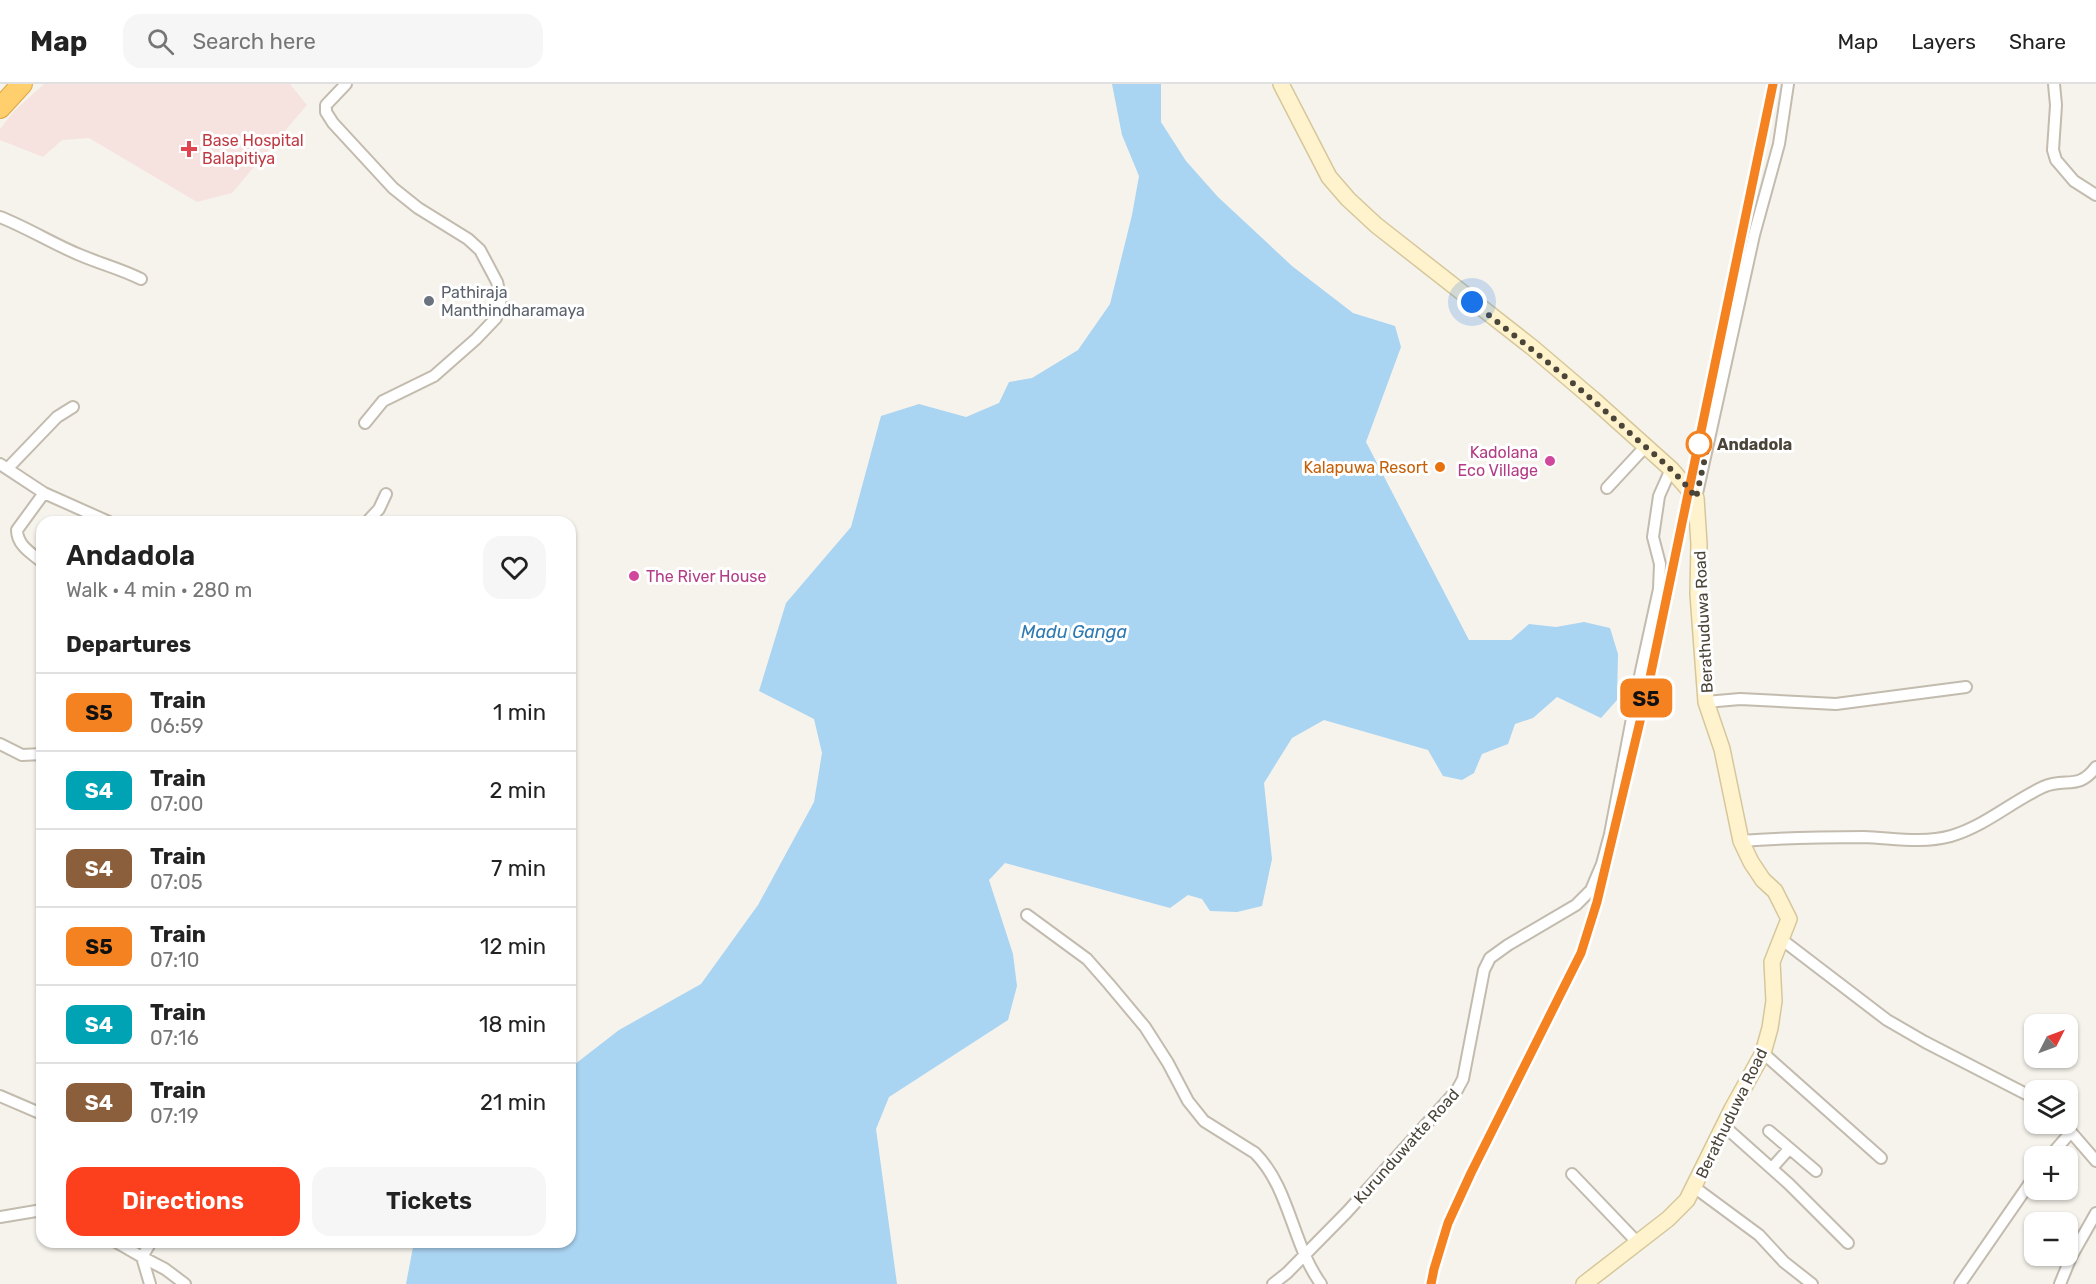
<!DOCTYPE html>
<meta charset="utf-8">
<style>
body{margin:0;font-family:Rubik,sans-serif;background:#f6f6f6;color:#222;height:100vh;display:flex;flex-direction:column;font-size:22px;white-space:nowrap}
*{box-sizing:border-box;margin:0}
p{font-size:20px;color:#767676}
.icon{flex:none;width:33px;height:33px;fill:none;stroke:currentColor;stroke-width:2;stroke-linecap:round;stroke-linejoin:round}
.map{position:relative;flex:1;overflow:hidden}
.drawer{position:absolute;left:36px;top:432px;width:540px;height:732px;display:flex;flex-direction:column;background:#fff;border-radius:18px;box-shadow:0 2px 4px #0004}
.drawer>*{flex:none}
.badge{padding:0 12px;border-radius:9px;font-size:21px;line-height:39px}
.needle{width:39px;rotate:48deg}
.controls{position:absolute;left:2024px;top:930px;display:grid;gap:12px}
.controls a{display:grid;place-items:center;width:54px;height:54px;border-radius:12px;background:#fff;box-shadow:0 2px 4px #0004;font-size:30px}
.you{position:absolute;width:30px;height:30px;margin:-15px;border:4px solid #fff;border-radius:50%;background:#1a73e8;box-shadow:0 0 0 9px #1a73e833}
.map>.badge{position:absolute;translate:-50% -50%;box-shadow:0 0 0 3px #fff}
h2{padding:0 30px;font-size:22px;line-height:54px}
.round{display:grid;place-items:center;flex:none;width:63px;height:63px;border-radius:18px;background:#f6f6f6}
.overview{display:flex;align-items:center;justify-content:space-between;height:102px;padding:0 30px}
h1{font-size:28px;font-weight:600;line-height:45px}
.primary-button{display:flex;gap:12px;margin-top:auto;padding:12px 30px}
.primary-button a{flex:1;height:69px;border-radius:18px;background:#fc3f1d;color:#fff;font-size:24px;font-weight:600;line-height:69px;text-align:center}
.primary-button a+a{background:#f6f6f6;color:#222}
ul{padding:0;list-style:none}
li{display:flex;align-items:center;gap:18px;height:78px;padding:0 30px;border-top:2px solid #e0e0e0}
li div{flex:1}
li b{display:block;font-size:22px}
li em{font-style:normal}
li .badge{min-width:66px;font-weight:700;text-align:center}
header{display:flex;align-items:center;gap:36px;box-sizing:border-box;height:84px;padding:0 30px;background:#fff;border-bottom:2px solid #e0e0e0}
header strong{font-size:28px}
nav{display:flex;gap:33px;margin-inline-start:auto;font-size:21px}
.search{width:420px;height:54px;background:#f6f6f6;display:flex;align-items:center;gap:15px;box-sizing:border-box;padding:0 21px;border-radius:18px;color:#767676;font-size:22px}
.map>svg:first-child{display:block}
.medical{fill:#f6e3e0}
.water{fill:#a9d4f2}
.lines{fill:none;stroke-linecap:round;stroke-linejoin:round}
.street-casing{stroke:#c2bbae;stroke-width:14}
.secondary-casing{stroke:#d6c79b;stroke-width:18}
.highway-casing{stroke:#e0a43c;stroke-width:22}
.street{stroke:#fff;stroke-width:10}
.secondary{stroke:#fff3cd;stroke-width:15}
.highway{stroke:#ffcf6e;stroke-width:20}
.rail-casing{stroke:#9a9a9a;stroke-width:5}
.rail{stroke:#fff;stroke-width:3;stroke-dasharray:9;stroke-linecap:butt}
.line-casing{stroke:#fff;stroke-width:14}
.line{stroke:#f58220;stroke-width:9}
.walk{stroke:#4b4439;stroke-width:6;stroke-dasharray:0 10.8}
.health-dot{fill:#e0444e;stroke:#fff;stroke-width:2}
.worship-dot{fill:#6b7280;stroke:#fff;stroke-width:2}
.stop-dot{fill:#fff;stroke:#f58220;stroke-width:3}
.hotel-dot{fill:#d1479c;stroke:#fff;stroke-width:2}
.food-dot{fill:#e8710a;stroke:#fff;stroke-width:2}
.labels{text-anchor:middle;stroke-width:6;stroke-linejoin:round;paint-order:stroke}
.health-label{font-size:16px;fill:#be3a42;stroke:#fff;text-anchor:start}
.worship-label{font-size:16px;fill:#5b616d;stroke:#fff;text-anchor:start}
.stop-label{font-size:16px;font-weight:bold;fill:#4b4439;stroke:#fff;text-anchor:start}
.hotel-label{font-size:16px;fill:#b23c85;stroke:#fff;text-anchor:end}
.food-label{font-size:16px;fill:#c56008;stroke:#fff;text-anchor:end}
.street-label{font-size:16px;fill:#4b4439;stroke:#fff}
.water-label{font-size:18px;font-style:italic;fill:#2e7ab2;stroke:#fff}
</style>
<header>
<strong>Map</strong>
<div class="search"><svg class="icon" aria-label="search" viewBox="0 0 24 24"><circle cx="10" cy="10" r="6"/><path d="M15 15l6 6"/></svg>Search here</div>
<nav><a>Map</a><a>Layers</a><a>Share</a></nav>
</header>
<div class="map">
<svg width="2096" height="1200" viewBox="0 0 2096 1200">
<rect width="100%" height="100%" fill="#f6f3ec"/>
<path class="medical" d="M 44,0 L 290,0 L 307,21 L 232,109 L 197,118 L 89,54 L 62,56 L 43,73 L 0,56 L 0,45 L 14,27 Z"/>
<path class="water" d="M 1112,0 L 1161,0 L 1161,38 L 1186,77 L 1218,113 L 1292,182 L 1353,229 L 1395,242 L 1401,263 L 1366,358 L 1469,556 L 1511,556 L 1529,540 L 1556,543 L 1584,538 L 1610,544 L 1618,570 L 1617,616 L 1601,634 L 1557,613 L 1533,634 L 1515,640 L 1508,660 L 1482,670 L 1474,689 L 1462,696 L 1443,692 L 1428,666 L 1324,636 L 1292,654 L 1264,699 L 1272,775 L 1262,822 L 1237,828 L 1210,827 L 1202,815 L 1188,811 L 1170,824 L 1005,779 L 989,796 L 1013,870 L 1017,902 L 1008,936 L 889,1013 L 876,1045 L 897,1200 L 406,1200 L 414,1158 L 570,1158 L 570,984 L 619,946 L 701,900 L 758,821 L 814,718 L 822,669 L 814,635 L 759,607 L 786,519 L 851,443 L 881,332 L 919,320 L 966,333 L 999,319 L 1009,298 L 1032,294 L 1078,266 L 1110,220 L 1132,131 L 1139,92 L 1122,51 Z"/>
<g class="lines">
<g class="street-casing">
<path id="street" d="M 346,0 L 326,21 L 326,28 L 333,39 L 393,104 L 418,124 L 468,155 L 480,166 L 497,198 L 501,215 L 496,234 L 476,255 L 434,292 L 383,317 L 365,339
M 2054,0 L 2056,21 L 2053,66 L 2056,76 L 2074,97 L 2096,111
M 0,133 C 28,144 53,160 80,171 C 101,180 121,185 141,195
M 0,380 L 44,409 L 109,438
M 8,384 L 57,333 L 73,323
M 1607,404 L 1645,363
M 1696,414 L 1754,151 L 1779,60 L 1788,0
M 367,438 L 379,425 L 386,410
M 42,478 C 31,469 17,461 17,446 L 44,409
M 1706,618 L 1740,615 L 1836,620 L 1966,603
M 0,660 L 22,671 L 42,670
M 1741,757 C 1782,754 1823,753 1864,753 C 1893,754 1922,760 1951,752 C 1985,742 2011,718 2043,703 C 2066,693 2078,707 2096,683
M 1027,831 L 1087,875 L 1109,900 L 1145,943 L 1168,979 L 1188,1017 L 1204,1037 L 1255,1069 C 1290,1104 1292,1160 1321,1200
M 1781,855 L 1887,936 L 1925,958 L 2034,1014
M 1763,969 L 1881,1074
M 0,1012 L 42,1030
M 2064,1040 L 2096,1077
M 1724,1042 L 1789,1100 L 1848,1159
M 1769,1047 L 1816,1087
M 2050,1072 L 2071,1048
M 1772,1084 L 1789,1065
M 1572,1090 L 1637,1158
M 1694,1103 L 1759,1151 L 1784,1178 L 1812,1200
M 0,1133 L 42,1126
M 116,1158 L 142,1173 L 150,1200
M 151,1158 L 142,1173 L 165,1185 L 185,1200
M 1273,1200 L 1287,1189 L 1347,1128 L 1457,1006 L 1463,995 L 1484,886 L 1490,874 L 1508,861 L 1576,821 L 1591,806 L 1602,780 L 1610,750 L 1641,587 L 1659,505 L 1660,480 L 1653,453 L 1659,412 L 1671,385
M 1960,1200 L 2034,1093
M 2060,1200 L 2071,1173 L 2096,1129"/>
</g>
<g class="secondary-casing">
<path id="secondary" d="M 1281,0 L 1329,93 L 1348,115 L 1376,141 L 1533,264 L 1594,316 L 1671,385 L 1696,414 L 1699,460 L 1698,510 L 1706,618 L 1722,665 L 1741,757 L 1751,778 L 1763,796 L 1775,807 L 1789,835 L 1772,878 L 1774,917 L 1770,944 L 1763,969 L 1732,1025 L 1687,1116 L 1668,1135 L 1584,1200"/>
</g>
<g class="highway-casing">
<path id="highway" d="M 0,24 L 22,0"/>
</g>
<use href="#street" class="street"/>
<use href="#secondary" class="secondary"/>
<use href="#highway" class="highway"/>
<g class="rail-casing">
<path id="rail" d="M 1431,1200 L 1434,1185 L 1448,1139 L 1471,1089 L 1581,869 L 1597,818 L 1648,608 L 1773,0"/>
</g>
<use href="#rail" class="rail"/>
</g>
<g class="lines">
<g class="line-casing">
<path id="line" d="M 1431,1200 L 1434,1185 L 1448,1139 L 1471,1089 L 1581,869 L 1597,818 L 1647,608 L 1773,0"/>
</g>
<use href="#line" class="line"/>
<path class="walk" d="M 1472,218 C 1527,261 1582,305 1634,353 C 1656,372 1679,390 1696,414 L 1709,356 L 1699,360"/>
</g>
<path class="health-dot" d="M186 56h6v6h6v6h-6v6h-6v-6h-6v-6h6z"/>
<circle class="worship-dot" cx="429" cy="217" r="6"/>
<circle class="stop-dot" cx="1699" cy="360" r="12"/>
<g class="hotel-dot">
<circle cx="1550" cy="377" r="6"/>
<circle cx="634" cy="492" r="6"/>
</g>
<circle class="food-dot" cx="1440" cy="383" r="6"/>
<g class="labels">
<g class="health-label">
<text x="202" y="62">Base Hospital<tspan x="202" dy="18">Balapitiya</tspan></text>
</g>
<g class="worship-label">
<text x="441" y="214">Pathiraja<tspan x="441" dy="18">Manthindharamaya</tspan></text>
</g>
<g class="stop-label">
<text x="1717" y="366">Andadola</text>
</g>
<g class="hotel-label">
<text x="1538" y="374">Kadolana<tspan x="1538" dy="18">Eco Village</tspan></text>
<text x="646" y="498" text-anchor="start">The River House</text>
</g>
<g class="food-label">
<text x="1428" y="389">Kalapuwa Resort</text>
</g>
<g class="street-label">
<text transform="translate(1703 538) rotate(-93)" y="6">Berathuduwa Road</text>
<text transform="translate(1731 1029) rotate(-64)" y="6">Berathuduwa Road</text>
<text transform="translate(1406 1062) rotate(-48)" y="6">Kurunduwatte Road</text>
</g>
<g class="water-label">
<text x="1074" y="554">Madu Ganga</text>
</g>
</g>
</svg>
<div class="controls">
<a><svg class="needle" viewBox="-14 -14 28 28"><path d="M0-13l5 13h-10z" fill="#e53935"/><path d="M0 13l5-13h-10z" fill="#767676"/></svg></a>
<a><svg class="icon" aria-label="layers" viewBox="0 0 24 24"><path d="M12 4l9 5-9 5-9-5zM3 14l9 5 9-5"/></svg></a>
<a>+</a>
<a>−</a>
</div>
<div class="you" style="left:1472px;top:218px"></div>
<b class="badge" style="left:1646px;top:614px;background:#f58220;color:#111">S5</b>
<section class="drawer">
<div class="overview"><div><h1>Andadola</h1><p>Walk · 4 min · 280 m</p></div><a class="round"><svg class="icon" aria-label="heart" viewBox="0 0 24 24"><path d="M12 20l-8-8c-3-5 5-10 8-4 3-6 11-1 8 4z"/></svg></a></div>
<h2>Departures</h2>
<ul>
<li><span class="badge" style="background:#f58220;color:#111">S5</span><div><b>Train</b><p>06:59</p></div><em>1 min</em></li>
<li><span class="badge" style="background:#00a3b4;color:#fff">S4</span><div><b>Train</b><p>07:00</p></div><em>2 min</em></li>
<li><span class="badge" style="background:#8b5e3c;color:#fff">S4</span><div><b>Train</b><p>07:05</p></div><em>7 min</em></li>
<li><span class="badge" style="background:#f58220;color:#111">S5</span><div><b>Train</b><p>07:10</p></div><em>12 min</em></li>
<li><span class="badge" style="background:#00a3b4;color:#fff">S4</span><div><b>Train</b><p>07:16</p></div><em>18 min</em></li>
<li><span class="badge" style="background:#8b5e3c;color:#fff">S4</span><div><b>Train</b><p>07:19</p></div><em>21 min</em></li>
</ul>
<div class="primary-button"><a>Directions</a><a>Tickets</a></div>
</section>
</div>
